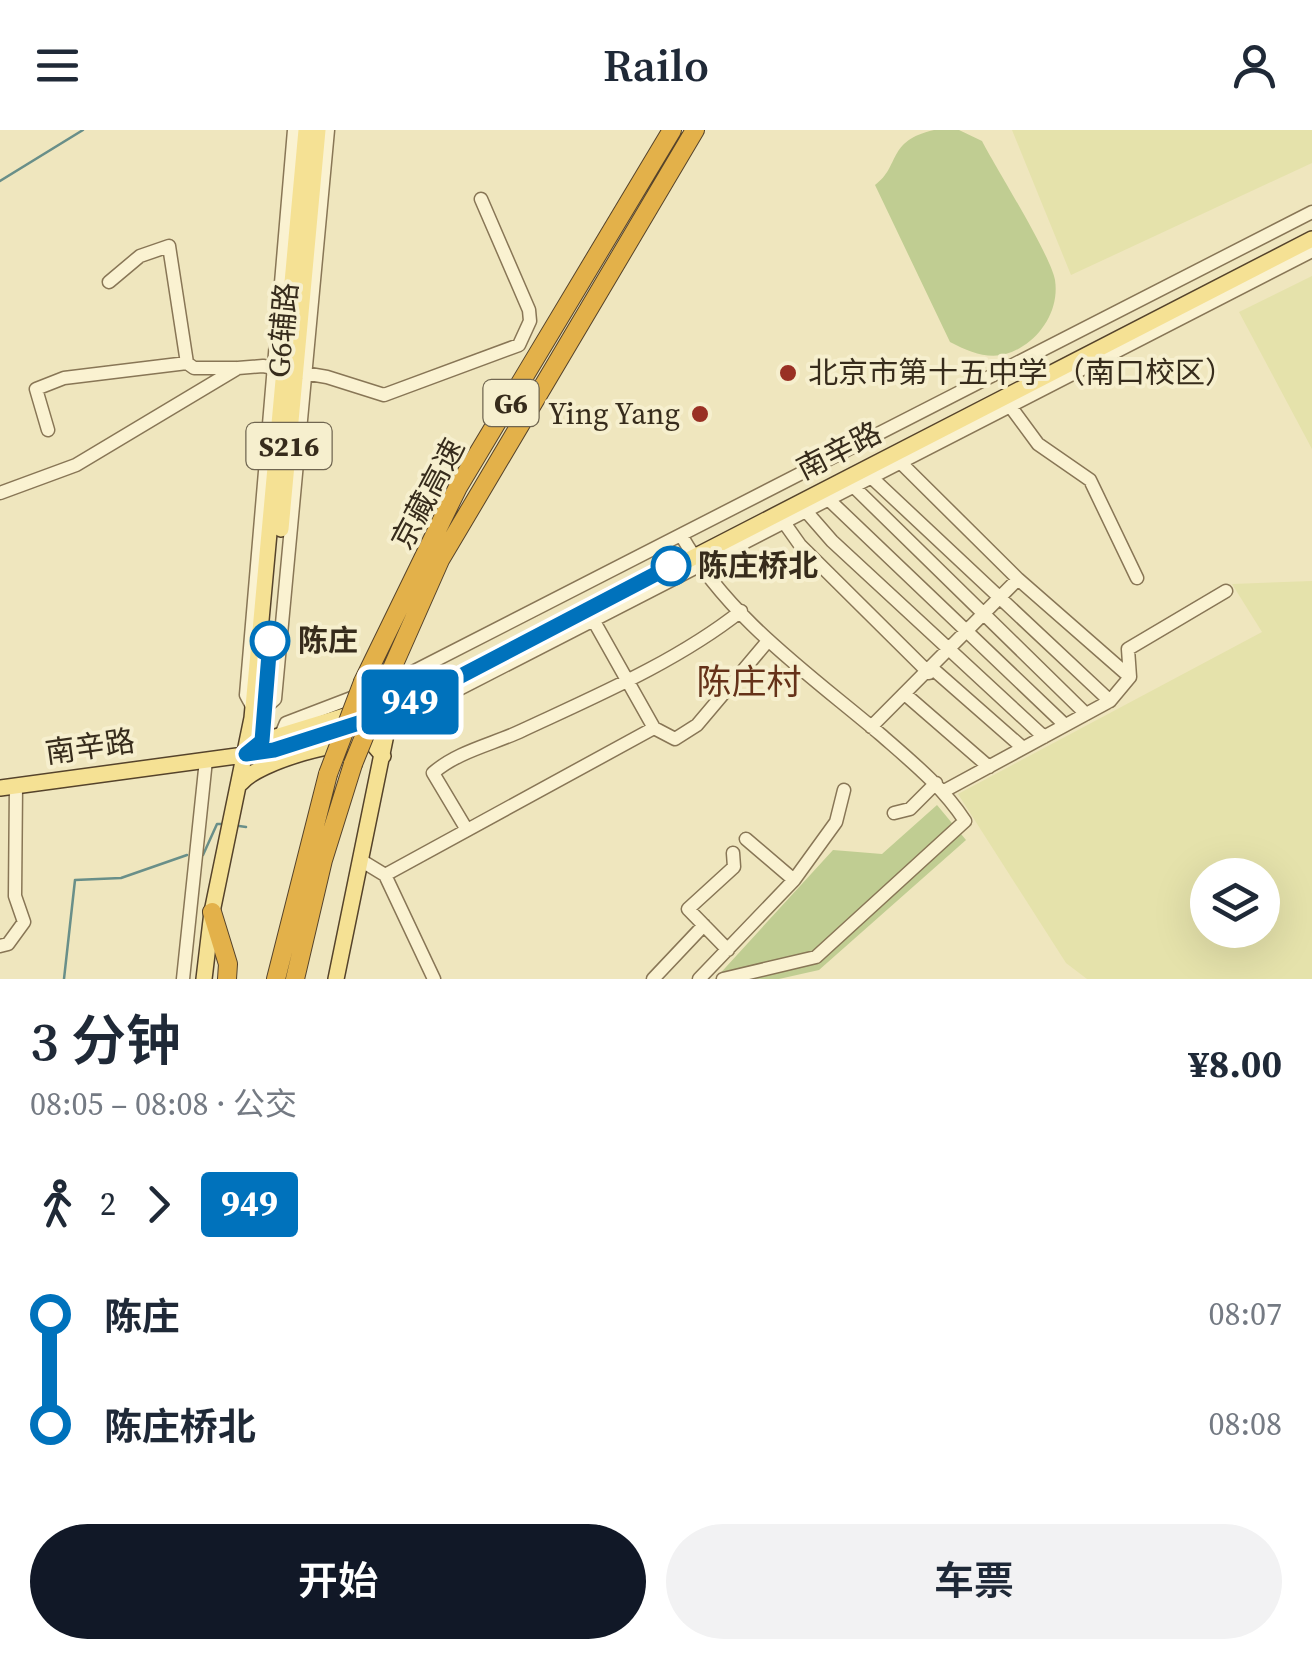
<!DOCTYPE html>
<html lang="zh">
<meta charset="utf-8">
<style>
body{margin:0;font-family:"Source Serif 4","Noto Sans SC",serif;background:#f2f2f3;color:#1f2937;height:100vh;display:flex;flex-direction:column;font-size:38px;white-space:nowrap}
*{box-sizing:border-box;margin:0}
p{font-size:32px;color:#747a83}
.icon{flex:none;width:55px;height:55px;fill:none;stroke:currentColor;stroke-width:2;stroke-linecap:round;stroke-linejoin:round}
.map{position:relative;height:849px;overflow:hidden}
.drawer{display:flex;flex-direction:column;background:#fff;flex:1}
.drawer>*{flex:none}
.badge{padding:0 20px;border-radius:8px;font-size:35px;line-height:65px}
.fabs{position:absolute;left:1190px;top:728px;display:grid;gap:20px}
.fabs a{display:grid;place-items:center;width:90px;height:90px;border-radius:50%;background:#fff;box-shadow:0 10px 40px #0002;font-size:50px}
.map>.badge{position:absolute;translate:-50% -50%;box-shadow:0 0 0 5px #fff}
.legs{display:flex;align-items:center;gap:15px;height:110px;padding:0 30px;font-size:32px}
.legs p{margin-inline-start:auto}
.head{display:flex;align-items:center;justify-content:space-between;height:170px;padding:0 30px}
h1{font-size:55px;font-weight:600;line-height:75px}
.cta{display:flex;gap:20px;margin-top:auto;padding:20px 30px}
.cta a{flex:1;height:115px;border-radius:60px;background:#111827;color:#fff;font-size:40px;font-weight:600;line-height:115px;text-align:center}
.cta a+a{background:#f2f2f3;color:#1f2937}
ul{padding:0 30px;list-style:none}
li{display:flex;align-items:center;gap:35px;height:110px;font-size:38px}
li i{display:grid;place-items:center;width:15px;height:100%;margin:0 12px;background:currentColor}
li i::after{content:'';width:25px;height:25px;margin:-12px;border:8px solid;border-radius:50%;background:#fff}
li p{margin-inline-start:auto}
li:first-child i{background:linear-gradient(#0000 50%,currentColor 0)}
li:last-child i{background:linear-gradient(currentColor 50%,#0000 0)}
header{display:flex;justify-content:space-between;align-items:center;height:130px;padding:0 30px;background:#fff;font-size:45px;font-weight:600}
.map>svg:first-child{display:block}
.farmland{fill:#e5e2ab;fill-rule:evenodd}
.green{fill:#c0cd92}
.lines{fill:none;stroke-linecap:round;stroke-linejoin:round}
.stream{stroke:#698f89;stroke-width:2.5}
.minor-casing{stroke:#887656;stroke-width:15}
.major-casing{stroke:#55432b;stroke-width:18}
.highway-casing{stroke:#55432b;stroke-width:20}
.minor{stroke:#faf2d1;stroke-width:12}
.major{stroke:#f5e194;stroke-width:15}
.highway{stroke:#e3b14a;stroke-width:18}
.highway-bridge-casing{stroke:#55432b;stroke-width:20;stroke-linecap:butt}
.highway-bridge{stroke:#e3b14a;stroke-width:18}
.line-1-casing{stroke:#fff;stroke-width:22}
.line-1{stroke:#0072bc;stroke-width:15}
.poi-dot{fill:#993024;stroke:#f6efce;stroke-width:4}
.stop-1-dot{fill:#fff;stroke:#0072bc;stroke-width:5}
.labels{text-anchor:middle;stroke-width:8;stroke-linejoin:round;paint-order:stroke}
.shield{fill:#f6efce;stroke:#706651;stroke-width:2.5}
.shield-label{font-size:28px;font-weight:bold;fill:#372c1c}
.street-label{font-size:30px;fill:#372c1c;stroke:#f6efce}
.poi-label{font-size:30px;fill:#372c1c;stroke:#f6efce;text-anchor:start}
.stop-label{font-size:30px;font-weight:bold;fill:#372c1c;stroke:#f6efce;text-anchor:start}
.quarter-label{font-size:35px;fill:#653219;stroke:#f6efce}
</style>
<header><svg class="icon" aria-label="menu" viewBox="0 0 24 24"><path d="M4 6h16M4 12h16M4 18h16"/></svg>Railo<svg class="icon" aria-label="person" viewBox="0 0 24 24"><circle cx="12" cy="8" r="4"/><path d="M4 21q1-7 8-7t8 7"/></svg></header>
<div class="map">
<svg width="1312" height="849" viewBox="0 0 1312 849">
<rect width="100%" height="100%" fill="#efe6be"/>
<path class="farmland" d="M 1012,0 L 1312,0 L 1312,33 L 1071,145 Z
M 1312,146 L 1312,319 L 1239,182 Z
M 1312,451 L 1312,849 L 1087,849 L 1066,833 L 958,664 L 1262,502 L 1232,454 ZM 1208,745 L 1262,745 L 1262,800 L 1208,800 Z"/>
<path class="green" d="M 934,0 L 959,0 L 982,11 C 996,38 1051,126 1055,150 C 1059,176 1045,202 1023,216 C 998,233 975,225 950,212 L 875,55 C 901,36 886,11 934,0 Z
M 937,675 L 966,710 L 819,840 L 779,849 L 715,849 L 833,720 L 882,724 Z"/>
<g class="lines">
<path class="stream" d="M 0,51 L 83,0
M 239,696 L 246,697
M 203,725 L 217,694 L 222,694
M 64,849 L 75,750 L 121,748 L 187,725"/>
<g class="minor-casing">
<path id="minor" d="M 109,152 L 140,126 L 169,116 L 187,233 L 194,238 L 236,238
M 1010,276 L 1038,314 L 1090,350 L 1137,448
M 48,300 L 36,259 L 64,248 L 187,233
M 900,332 L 1018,449 L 1130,547
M 870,346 L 1110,571
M 852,355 L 1086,584
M 0,363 L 76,335 L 238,238 L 263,236 L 327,247 L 384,265 L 519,215 L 530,191 L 529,180 L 481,69
M 827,368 L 1065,595
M 805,380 L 832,411 L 1044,607
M 783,391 L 800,415 L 929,543
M 681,405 C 728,488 809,544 880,604 C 912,632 942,656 965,691 L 816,827 L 723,849
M 591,486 L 654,598
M 933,539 L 1023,618
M 906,565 L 989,637
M 253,578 L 246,565 L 294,0
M 264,579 L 275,569 L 328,0
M 391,583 L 405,585 L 432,573 L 1312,121
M 871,597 L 1018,449
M 281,605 L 286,593 L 393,552 L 1312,82
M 944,661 L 1110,571 L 1130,547 L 1128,519 L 1226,461
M 894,683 L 910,679 L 936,653
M 467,700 L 433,643 C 458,621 494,614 523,600 C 596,566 678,531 741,481
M 746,709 L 794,750 L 836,692 L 844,660
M 362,731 L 385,745 L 434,849
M 385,745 L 654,598 L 675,609 L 697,595 L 767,512
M 0,816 L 8,814 L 24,792 L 15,766 L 16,655
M 728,820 L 688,779 L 734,737 L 733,723
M 183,849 L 206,630
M 653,849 L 704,795
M 699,849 L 794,750"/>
</g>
<g class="major-casing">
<path id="major" d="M 281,399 L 318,0
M 249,615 L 384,574
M 241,653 C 259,631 345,608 372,613 L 383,626
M 0,658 L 274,621 L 391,583 L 1312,109
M 204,849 L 212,782 L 252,588 L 306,0
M 336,849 L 392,575"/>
</g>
<g class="highway-casing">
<path id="highway" d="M 390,543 L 440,430 L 695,0
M 363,552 L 458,357 L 672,0
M 212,782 L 228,834 L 227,849
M 276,849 L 328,644
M 295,849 L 323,730 L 353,634"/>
</g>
<use href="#minor" class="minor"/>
<use href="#major" class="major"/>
<use href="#highway" class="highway"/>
<g class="highway-bridge-casing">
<path id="highway-bridge" d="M 353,634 L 390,543
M 328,644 L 363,552"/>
</g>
<use href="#highway-bridge" class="highway-bridge"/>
</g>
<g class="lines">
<g class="line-1-casing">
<path id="line-1" d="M 270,511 L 262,611 L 246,624 L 274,620 L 390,583 L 671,436"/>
</g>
<use href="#line-1" class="line-1"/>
</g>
<g class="poi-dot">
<circle cx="788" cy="243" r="10"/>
<circle cx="700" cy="284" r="10"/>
</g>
<g class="stop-1-dot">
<circle cx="671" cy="436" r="18"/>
<circle cx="270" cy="511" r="18"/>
</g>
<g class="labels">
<g class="shield">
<rect x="483.5" y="250" width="55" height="46" rx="8"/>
<rect x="246.5" y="293" width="85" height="46" rx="8"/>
</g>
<g class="shield-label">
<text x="511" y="283">G6</text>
<text x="289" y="326">S216</text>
</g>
<g class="street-label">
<text transform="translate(283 200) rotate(-85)" y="10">G6辅路</text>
<text transform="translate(839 321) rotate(-27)" y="10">南辛路</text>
<text transform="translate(428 364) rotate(-62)" y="10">京藏高速</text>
<text transform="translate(90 617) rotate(-8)" y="10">南辛路</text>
</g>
<g class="poi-label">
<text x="808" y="253">北京市第十五中学 （南口校区）</text>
<text x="680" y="294" text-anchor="end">Ying Yang</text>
</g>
<g class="stop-label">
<text x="698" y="446">陈庄桥北</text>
<text x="298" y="521">陈庄</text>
</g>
<g class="quarter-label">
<text x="749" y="564">陈庄村</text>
</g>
</g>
</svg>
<div class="fabs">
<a><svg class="icon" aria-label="layers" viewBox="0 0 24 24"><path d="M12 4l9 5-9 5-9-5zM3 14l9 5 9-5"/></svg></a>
</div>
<b class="badge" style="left:410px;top:572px;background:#0072bc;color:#fff">949</b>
</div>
<section class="drawer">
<div class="head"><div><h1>3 分钟</h1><p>08:05 – 08:08 · 公交</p></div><b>¥8.00</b></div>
<div class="legs"><svg class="icon" aria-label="walk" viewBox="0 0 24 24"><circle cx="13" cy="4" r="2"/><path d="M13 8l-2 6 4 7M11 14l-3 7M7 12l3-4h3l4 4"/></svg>2<svg class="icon" aria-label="forward" viewBox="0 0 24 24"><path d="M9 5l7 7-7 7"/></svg><b class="badge" style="background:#0072bc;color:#fff">949</b></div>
<ul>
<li><i style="color:#0072bc"></i><b>陈庄</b><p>08:07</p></li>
<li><i style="color:#0072bc"></i><b>陈庄桥北</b><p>08:08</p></li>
</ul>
<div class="cta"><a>开始</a><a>车票</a></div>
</section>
